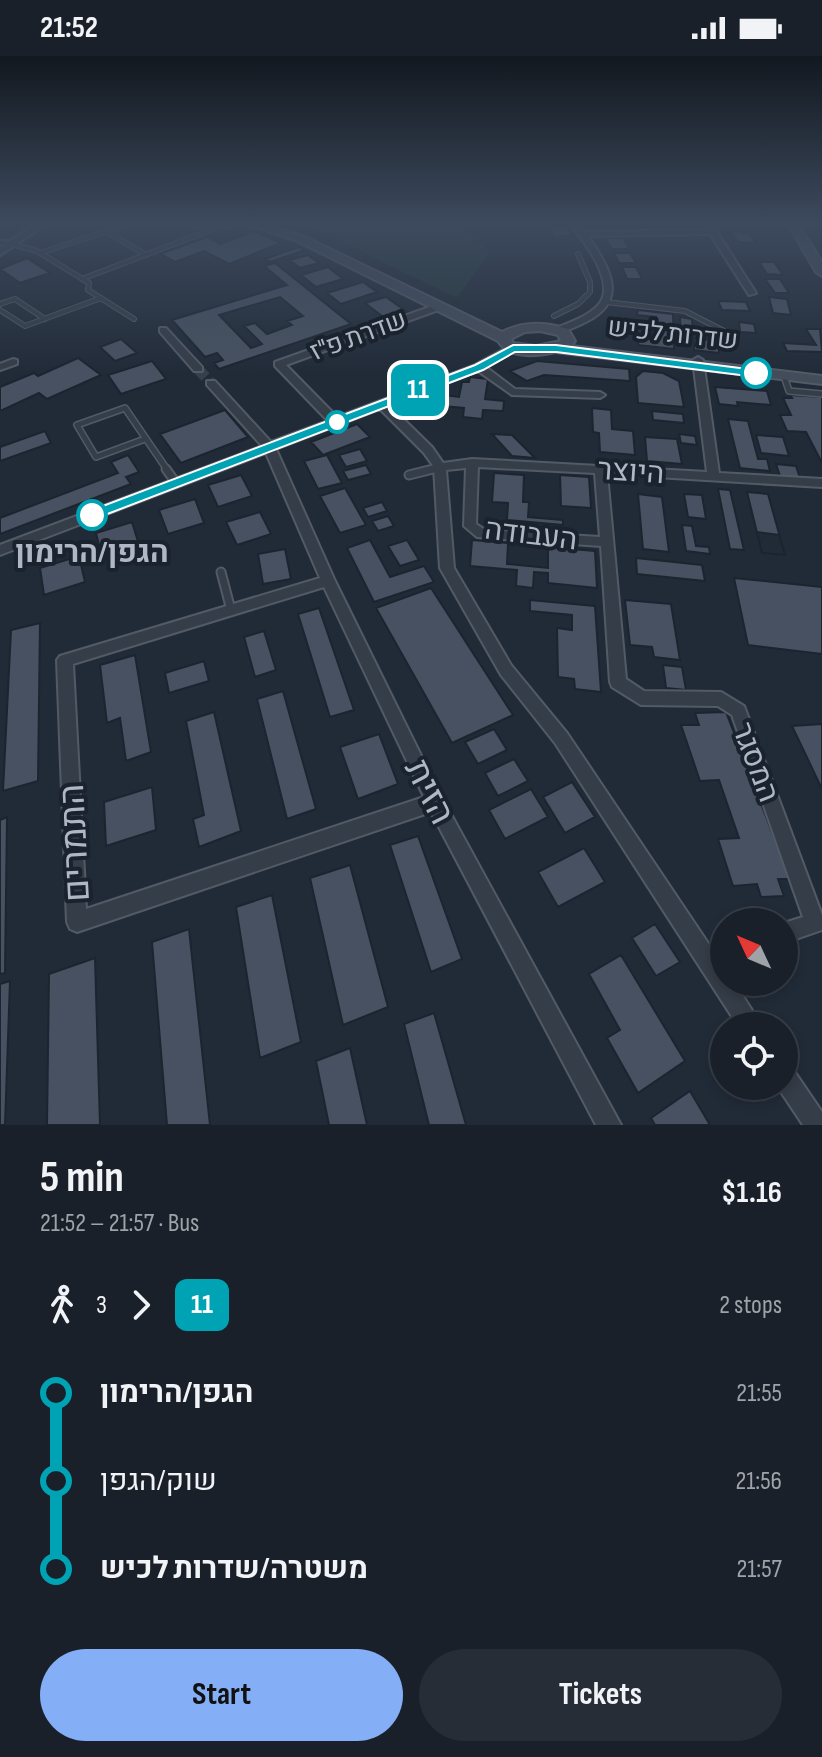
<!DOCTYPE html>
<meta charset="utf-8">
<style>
body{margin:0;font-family:"Sofia Sans Condensed",Heebo,sans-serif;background:#262d36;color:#f1f3f6;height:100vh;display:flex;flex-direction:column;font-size:30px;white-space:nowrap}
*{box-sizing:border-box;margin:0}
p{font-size:26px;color:#9fa3a8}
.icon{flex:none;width:44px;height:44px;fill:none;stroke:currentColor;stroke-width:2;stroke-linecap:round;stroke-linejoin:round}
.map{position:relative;height:1069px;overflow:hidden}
.side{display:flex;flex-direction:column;background:#19202a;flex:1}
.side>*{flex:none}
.badge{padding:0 16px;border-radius:12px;font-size:28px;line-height:52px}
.needle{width:52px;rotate:314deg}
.tools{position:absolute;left:710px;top:852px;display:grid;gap:16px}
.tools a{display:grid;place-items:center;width:88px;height:88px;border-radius:50%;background:#19202a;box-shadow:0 4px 12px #0003,0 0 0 2px #373e47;font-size:40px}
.map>.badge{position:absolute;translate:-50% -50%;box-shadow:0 0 0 4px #fff}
.legs{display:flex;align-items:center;gap:12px;height:88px;padding:0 40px;font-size:26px}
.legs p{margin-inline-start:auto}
.overview{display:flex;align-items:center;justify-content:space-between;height:136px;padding:0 40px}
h1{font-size:44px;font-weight:700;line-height:60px}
.primary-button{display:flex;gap:16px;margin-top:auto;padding:16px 40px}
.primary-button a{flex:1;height:92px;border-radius:48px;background:#84aef5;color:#111;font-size:32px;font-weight:700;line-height:92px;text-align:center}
.primary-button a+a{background:#262d36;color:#f1f3f6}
ul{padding:0 40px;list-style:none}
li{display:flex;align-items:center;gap:28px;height:88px;font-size:30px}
li i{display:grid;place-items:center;width:12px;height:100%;margin:0 10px;background:currentColor}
li i::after{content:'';width:20px;height:20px;margin:-10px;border:6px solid;border-radius:50%;background:#19202a}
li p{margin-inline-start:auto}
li:first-child i{background:linear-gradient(#0000 50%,currentColor 0)}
li:last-child i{background:linear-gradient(currentColor 50%,#0000 0)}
.status{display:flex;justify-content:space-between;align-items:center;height:56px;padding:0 40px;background:#19202a;direction:ltr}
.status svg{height:22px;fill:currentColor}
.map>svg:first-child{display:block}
.green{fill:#24383a}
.building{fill:#475161;stroke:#1c242f;stroke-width:2;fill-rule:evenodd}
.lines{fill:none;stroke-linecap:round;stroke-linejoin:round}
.minor-tunnel{stroke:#36404d;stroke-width:11;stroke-dasharray:11 5;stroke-linecap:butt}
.service-far2-casing{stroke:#525a66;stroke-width:6}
.service-far1-casing{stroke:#525a66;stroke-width:8}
.service-casing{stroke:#525a66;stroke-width:11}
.minor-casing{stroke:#525a66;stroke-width:4}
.tertiary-casing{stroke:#525a66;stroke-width:4}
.secondary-casing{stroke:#525a66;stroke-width:4}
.service-far2{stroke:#353d48;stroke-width:4}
.service-far1{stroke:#353d48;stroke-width:5}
.service{stroke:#353d48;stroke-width:7}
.minor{fill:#353d48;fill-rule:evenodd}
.tertiary{fill:#353d48;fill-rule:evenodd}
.secondary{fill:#434c5b;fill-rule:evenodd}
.line-1{fill:#00a3b4;stroke:#fff;stroke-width:2}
.stop-1-dot{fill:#fff;stroke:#00a3b4;stroke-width:4}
.labels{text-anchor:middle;stroke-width:8;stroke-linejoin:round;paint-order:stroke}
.far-street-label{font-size:26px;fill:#afb7c5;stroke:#1a222d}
.street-label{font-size:30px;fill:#afb7c5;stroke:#1a222d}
.stop-label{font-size:30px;font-weight:bold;fill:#afb7c5;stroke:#1a222d}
.near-street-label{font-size:36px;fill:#afb7c5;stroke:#1a222d}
</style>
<div class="status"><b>21:52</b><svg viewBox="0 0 49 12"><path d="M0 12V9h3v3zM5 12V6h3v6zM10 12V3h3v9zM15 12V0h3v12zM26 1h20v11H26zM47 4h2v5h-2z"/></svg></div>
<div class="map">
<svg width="822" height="1069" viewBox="0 0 822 1069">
<rect width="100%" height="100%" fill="#212b38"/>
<path class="green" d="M 294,168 L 463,168 L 489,197 L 457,242 L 329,180 Z"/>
<path class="building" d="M 564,170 L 573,179 L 555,181 L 547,172 Z
M 254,175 L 281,187 L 229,208 L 204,195 L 175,206 L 160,198 L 207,181 L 221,188 Z
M 731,176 L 748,177 L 756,187 L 738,186 Z
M 605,182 L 623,182 L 629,193 L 612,193 Z
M 299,191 L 305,194 L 270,206 L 265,203 Z
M 614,197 L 630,197 L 636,207 L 619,207 Z
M 308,199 L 319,207 L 300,212 L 289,204 Z
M 27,202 L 50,217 L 20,227 L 0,213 Z
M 759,206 L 774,206 L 783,219 L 767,218 Z
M 275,207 L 351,268 L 219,313 L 214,307 L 223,304 L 217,297 L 205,301 L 172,264 L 287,229 L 264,210 ZM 280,241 L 303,260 L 287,265 L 292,269 L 267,278 L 255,267 L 244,270 L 262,288 L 251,292 L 219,259 Z
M 328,211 L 343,223 L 316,231 L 301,219 Z
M 622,211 L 636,211 L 642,223 L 627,223 Z
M 765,223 L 780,223 L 789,237 L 775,237 Z
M 363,226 L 377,236 L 341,248 L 327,237 Z
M 386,241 L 407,256 L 386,263 L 365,247 Z
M 769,241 L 787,243 L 791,259 L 773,257 Z
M 718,245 L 746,246 L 750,255 L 722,254 Z
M 638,254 L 673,258 L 674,293 L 638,289 L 639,282 L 656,284 L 656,261 L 637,259 Z
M 680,261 L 692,263 L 693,279 L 681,278 Z
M 739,266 L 754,268 L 756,277 L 740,276 Z
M 806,273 L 820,273 L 822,296 L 787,295 L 783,287 L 816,289 Z
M 694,282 L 718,285 L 719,297 L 694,294 Z
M 121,283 L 137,297 L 115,305 L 100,291 Z
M 78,302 L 101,319 L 47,343 L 39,337 L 0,355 L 0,331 L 34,317 L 38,320 Z
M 152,305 L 166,323 L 121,338 L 108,319 Z
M 537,305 L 629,313 L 630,325 L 544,319 L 527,325 L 510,315 Z
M 643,315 L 663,317 L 679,325 L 684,351 L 638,347 L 636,321 Z
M 470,321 L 488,323 L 485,343 L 504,345 L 503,355 L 483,354 L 482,363 L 463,361 L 464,352 L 442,350 L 444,339 L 459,341 L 462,326 L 469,326 Z
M 715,331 L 767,335 L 771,349 L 737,346 L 738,350 L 719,348 Z
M 790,339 L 822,341 L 822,407 L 806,376 L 787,375 L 780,359 L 791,359 L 783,342 L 792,342 Z
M 592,352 L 611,354 L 612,373 L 633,375 L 635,399 L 600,396 L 599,377 L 593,376 Z
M 225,354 L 248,381 L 181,407 L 160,378 Z
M 652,355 L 683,358 L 684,367 L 653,364 Z
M 728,363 L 748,365 L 758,403 L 767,403 L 770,415 L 740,412 Z
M 357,368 L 370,381 L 323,399 L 311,386 Z
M 45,375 L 51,387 L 0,405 L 0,391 Z
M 492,378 L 512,379 L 535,402 L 512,400 Z
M 679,378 L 695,380 L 697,389 L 681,387 Z
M 756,379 L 783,381 L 789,400 L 761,397 Z
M 645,381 L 677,383 L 682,408 L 647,405 Z
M 360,393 L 367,405 L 346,411 L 339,399 Z
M 128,399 L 139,416 L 126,421 L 131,428 L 0,478 L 0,462 L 118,417 L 111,406 Z
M 327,399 L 342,427 L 318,433 L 304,405 Z
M 776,408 L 796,410 L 800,422 L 780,420 Z
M 366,409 L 371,418 L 348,424 L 343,415 Z
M 494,417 L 524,419 L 523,446 L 529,446 L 528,461 L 563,464 L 563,469 L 507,464 L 508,447 L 492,446 Z
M 241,419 L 252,440 L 218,451 L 208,429 Z
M 560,419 L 589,421 L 591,452 L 561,450 Z
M 345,432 L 366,469 L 340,477 L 320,440 Z
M 718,433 L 730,434 L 744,494 L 730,493 Z
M 747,436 L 768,438 L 785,499 L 762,497 Z
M 638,438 L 662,441 L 669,496 L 643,493 Z
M 684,438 L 702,439 L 706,463 L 688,461 Z
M 195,443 L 204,467 L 168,478 L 159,454 Z
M 382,446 L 387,455 L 368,461 L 363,452 Z
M 260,456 L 271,478 L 237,489 L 226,466 Z
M 388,460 L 394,470 L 378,475 L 372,465 Z
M 132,466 L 139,489 L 102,501 L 96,477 Z
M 682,469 L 692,470 L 696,490 L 709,491 L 710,498 L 686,495 Z
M 757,476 L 779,479 L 785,499 L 762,497 Z
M 370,484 L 390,521 L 424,510 L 434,526 L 374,546 L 347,492 Z
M 407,484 L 419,504 L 400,510 L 388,490 Z
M 472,484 L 508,487 L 507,508 L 548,512 L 548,491 L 595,495 L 597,532 L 548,527 L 548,517 L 534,516 L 533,532 L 516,530 L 517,514 L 470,510 Z
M 285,493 L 291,523 L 263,528 L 258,498 Z
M 79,500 L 85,526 L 44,539 L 40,512 Z
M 636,502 L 702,509 L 705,525 L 637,518 Z
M 734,522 L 822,531 L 822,598 L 748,589 Z
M 431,532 L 513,659 L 452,687 L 376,552 Z
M 530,544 L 595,550 L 601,636 L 575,633 L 574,623 L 558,621 L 557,572 L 572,574 L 572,559 L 530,555 Z
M 625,544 L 671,548 L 680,604 L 654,601 L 652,591 L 630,589 Z
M 319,552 L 354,654 L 330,661 L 298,558 Z
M 40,567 L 38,725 L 3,735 L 11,574 Z
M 264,575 L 276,614 L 255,621 L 244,581 Z
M 135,599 L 151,696 L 126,705 L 120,662 L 107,667 L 100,609 Z
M 204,605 L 209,625 L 169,637 L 165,617 Z
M 663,609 L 682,611 L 686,634 L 666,632 Z
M 283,635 L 316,753 L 287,763 L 257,643 Z
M 214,656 L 241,775 L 199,791 L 193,763 L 204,759 L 186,665 Z
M 726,656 L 790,823 L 778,823 L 784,840 L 761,841 L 757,828 L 733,830 L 718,783 L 739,782 L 719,724 L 700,725 L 681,669 L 699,669 L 695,657 Z
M 822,668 L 822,733 L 792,670 Z
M 494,673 L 507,694 L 478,708 L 465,686 Z
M 379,678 L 398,728 L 358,743 L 340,691 Z
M 514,703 L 528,725 L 498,740 L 485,717 Z
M 572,726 L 595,761 L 565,777 L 543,741 Z
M 152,731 L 156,774 L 106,790 L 104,746 Z
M 531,733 L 548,761 L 505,783 L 489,754 Z
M 7,761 L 5,917 L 0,918 L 0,764 Z
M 418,780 L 462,903 L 431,916 L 390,789 Z
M 584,792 L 605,826 L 558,851 L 538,816 Z
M 350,809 L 388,951 L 343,969 L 310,822 Z
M 272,839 L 301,986 L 260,1002 L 236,851 Z
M 655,868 L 680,906 L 656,920 L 632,882 Z
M 189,873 L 210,1069 L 167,1069 L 152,886 Z
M 621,899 L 685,1005 L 638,1037 L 607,982 L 620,974 L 589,918 Z
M 95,902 L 100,1069 L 47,1069 L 49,918 Z
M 10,925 L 5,1069 L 0,1069 L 0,928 Z
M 434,957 L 466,1069 L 429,1069 L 404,968 Z
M 350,992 L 367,1069 L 329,1069 L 316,1005 Z
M 690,1035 L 710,1069 L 655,1069 L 651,1062 Z"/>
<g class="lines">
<path class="minor-tunnel" d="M 198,313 L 211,327"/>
<g class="service-far2-casing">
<path id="service-far2" d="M 176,168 L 216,172 L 241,168
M 107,176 L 146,199
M 12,188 L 37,195 L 89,227 L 88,234 L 134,263
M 40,197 L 129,168
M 82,223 L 216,172
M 606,246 L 685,255 L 724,275
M 0,248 L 15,243 L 45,263
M 0,254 L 25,270 L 101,242
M 554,260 L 578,248 L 590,236 L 590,226 L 578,198"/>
</g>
<g class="service-far1-casing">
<path id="service-far1" d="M 784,320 L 789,335 L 822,338
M 145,383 L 96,401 L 77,369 L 125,352 L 168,415
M 426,415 L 440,411"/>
</g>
<g class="service-casing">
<path id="service" d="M 166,413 L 176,427
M 409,419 L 433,413
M 221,516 L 231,554"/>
</g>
<g class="minor-casing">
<path id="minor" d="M 570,168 L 578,168 L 584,176 L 708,174 L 706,168 L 712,168 L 756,237 L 749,239 L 710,178 L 588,180 C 609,211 630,244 586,266 C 577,270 566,276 556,276 L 556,272 C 570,266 590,260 600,247 C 615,225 584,185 570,168 Z
M 0,185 L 6,185 L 7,187 L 0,189 Z
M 438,248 L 441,249 L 441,253 L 286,309 L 337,361 L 475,309 L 510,290 L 516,290 L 516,294 L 486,311 L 515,333 L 600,336 L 605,339 L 600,342 L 512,339 L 478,315 L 389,349 L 432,391 L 443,407 L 472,403 L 707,416 L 693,304 L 698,301 L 703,304 L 719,417 L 822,423 L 822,431 L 607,418 L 626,623 L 644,635 L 721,636 L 744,650 L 822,859 L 822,874 L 784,887 L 784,867 L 803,861 L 732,659 L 718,650 L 641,649 L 612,631 L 610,626 L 601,490 L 477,481 L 464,470 L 466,412 L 446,414 L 454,512 L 511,609 L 567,677 L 710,890 L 724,885 L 724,905 L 721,906 L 724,911 L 724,926 L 734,926 L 762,970 L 738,970 L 555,687 L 501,619 L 440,512 L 434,411 L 424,397 L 380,353 L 276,393 L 335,525 L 441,740 L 621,1069 L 596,1069 L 431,756 L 77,876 L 70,873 L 67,866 L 57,604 L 60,600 L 320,522 L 266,397 L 0,499 L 0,489 L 262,390 L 207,329 L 207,325 L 215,325 L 271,386 L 328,365 L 275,310 L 275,306 ZM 478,411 L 595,417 L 600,481 L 485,474 L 476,468 ZM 324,531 L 424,741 L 86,853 L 73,608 Z
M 160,272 L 166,272 L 202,311 L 202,315 L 194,315 L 160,276 Z
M 13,303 L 17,304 L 17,308 L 0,314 L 0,308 Z
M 784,1009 L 792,1012 L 822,1056 L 822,1069 L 803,1069 L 777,1030 L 784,1030 Z"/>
</g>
<g class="tertiary-casing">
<path id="tertiary" d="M 36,168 L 47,168 L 0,199 L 0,191 Z"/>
</g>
<g class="secondary-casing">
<path id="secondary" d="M 246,168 L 262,168 L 303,180 L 502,276 C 524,265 545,266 568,273 L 575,285 L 571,290 L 822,320 L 822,328 L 555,296 C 537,300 509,303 498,285 L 295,184 ZM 540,275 L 558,279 L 561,285 L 536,290 L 513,287 L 511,283 L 525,276 Z
M 788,168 L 798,168 L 822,206 L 822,220 L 816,216 Z"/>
</g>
<use href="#service-far2" class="service-far2"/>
<use href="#service-far1" class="service-far1"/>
<use href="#service" class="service"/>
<use href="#minor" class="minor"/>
<use href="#tertiary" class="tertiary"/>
<use href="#secondary" class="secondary"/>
</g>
<linearGradient id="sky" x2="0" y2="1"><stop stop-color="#12181f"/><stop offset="0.53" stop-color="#3d4a5e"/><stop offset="1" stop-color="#3d4a5e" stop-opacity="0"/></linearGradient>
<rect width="822" height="317" fill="url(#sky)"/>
<path class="line-1" d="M 513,289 L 556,289 L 756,314 L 761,317 L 756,321 L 556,296 L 515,296 L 483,314 L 97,462 L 87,462 L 85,459 L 87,456 L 475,309 Z"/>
<g class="stop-1-dot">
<circle cx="756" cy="317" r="14"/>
<circle cx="337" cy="366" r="10"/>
<circle cx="92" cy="459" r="14"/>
</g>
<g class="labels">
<g class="far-street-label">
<text transform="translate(673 277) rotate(6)" y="9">שדרות לכיש</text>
<text transform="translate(358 279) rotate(-20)" y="9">שדרת פ"ז</text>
</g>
<g class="street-label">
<text transform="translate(631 415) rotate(4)" y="10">היוצר</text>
<text transform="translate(531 478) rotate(7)" y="10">העבודה</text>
<text transform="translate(756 706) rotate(69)" y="10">המסגר</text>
</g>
<g class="stop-label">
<text x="92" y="506">הגפן/הרימון</text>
</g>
<g class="near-street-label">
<text transform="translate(431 735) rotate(63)" y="13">הזית</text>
<text transform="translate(73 787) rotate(-93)" y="13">התמרים</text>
</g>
</g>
</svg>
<div class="tools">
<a><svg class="needle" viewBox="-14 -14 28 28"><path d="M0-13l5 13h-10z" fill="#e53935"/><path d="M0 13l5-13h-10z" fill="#9fa3a8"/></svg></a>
<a><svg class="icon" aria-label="locate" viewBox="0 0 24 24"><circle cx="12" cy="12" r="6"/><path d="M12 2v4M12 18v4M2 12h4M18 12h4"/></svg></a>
</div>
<b class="badge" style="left:418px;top:334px;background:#00a3b4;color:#fff">11</b>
</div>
<section class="side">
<div class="overview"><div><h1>5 min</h1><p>21:52 – 21:57 · Bus</p></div><b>$1.16</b></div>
<div class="legs"><svg class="icon" aria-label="walk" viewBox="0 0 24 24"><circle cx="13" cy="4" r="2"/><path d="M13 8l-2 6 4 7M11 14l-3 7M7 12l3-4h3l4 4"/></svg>3<svg class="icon" aria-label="forward" viewBox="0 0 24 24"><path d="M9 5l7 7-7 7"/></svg><b class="badge" style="background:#00a3b4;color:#fff">11</b><p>2 stops</p></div>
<ul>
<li><i style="color:#00a3b4"></i><b>הגפן/הרימון</b><p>21:55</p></li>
<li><i style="color:#00a3b4"></i><span>שוק/הגפן</span><p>21:56</p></li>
<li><i style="color:#00a3b4"></i><b>משטרה/שדרות לכיש</b><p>21:57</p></li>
</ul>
<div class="primary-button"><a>Start</a><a>Tickets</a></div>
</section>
